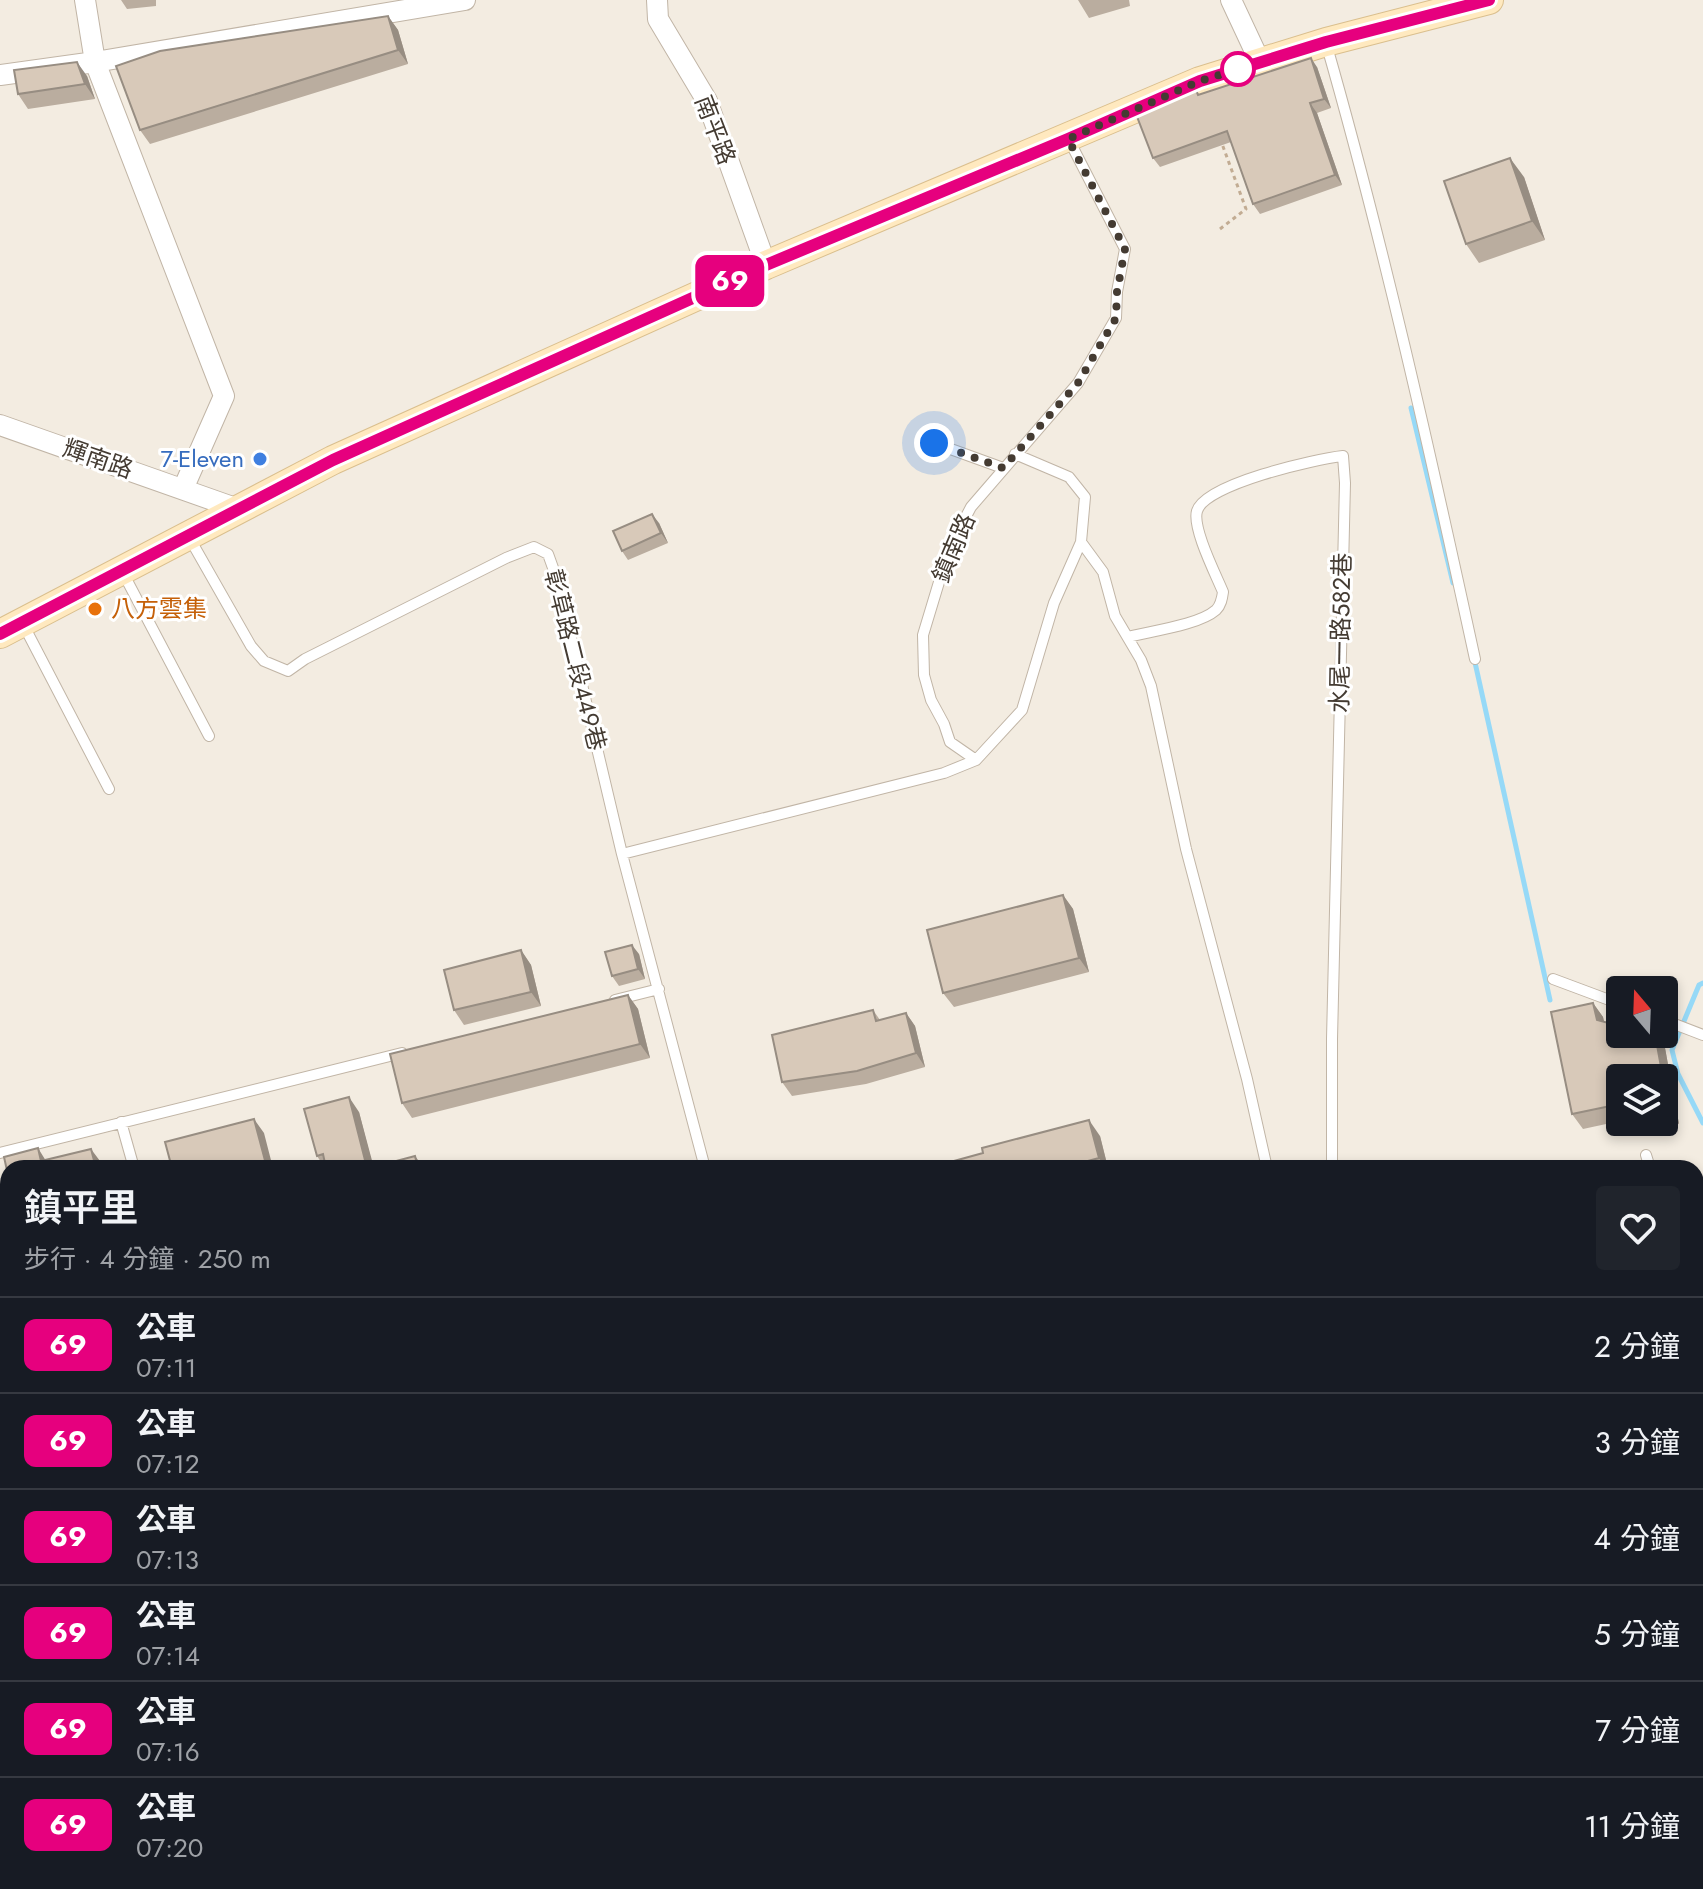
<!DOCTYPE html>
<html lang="zh-TW">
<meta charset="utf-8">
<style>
body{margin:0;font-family:Jost,"Noto Sans TC",sans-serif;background:#20242c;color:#f1f3f6;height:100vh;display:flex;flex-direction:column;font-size:30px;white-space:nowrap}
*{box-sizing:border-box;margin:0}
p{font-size:26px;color:#9ea1a6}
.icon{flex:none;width:44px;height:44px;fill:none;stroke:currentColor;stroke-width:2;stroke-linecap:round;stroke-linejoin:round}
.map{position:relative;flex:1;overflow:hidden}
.sheet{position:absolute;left:0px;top:1160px;width:1704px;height:730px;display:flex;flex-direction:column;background:#171b24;border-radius:24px 24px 0 0;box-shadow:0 4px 12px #0003}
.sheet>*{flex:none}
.badge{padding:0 16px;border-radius:12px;font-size:28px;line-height:52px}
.needle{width:52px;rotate:341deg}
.buttons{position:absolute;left:1606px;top:976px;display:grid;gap:16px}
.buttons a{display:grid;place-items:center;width:72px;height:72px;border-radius:8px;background:#171b24;box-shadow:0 4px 12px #0003;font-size:40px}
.you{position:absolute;width:40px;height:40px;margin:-20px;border:6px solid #fff;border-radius:50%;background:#1a73e8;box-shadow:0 0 0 12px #1a73e833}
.map>.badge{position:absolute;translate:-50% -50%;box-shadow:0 0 0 4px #fff}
.round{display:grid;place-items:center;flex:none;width:84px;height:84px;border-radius:8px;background:#20242c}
.overview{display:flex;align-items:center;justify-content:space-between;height:136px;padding:0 24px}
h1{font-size:38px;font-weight:600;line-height:60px}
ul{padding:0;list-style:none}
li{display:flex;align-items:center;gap:24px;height:96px;padding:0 24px;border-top:2px solid #363941}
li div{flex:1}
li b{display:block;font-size:30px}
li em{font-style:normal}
li .badge{min-width:88px;font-weight:700;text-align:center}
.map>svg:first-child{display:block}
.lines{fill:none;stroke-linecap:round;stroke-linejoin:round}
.stream{stroke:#96d9f7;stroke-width:5}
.canal{stroke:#96d9f7;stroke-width:18}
.lane-casing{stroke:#c1b5a6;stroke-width:12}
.street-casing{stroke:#c1b5a6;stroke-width:22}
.secondary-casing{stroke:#dabf8e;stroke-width:30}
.path{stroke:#c2ac93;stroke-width:3;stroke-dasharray:4 4;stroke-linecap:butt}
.lane{stroke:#fff;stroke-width:10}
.street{stroke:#fff;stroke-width:20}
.secondary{stroke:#ffe9bf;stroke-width:28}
.wall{fill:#baad9f}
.shaded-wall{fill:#978d82}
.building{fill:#d8c9b9;stroke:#978d82;stroke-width:2}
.line-casing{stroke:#fff;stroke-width:18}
.line{stroke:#e6007e;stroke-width:12}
.walk{stroke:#443b32;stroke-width:8;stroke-dasharray:0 14.4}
.stop-dot{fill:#fff;stroke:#e6007e;stroke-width:4}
.shop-dot{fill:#3f7fe0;stroke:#fff;stroke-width:3}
.food-dot{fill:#e8710a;stroke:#fff;stroke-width:3}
.labels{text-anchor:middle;stroke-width:6;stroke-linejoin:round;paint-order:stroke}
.street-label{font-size:24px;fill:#443b32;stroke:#fff}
.shop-label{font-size:24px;fill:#366cbe;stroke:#fff;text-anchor:end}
.food-label{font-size:24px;fill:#c56008;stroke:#fff;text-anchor:start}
</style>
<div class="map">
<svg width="1703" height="1889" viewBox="0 0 1703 1889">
<rect width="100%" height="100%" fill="#f3ece1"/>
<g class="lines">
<path class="stream" d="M 1411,408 L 1453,583
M 1474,658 L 1550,1000
M 1703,983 L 1699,985 L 1672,1050 L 1678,1074 L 1703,1123
M 1696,1501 L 1703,1501"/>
<path class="canal" d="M 0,1393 L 8,1391"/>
<g class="lane-casing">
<path id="lane" d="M 1326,43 C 1384,246 1430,452 1475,659
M 934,443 L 1003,468
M 190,539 L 251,646 L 264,661 L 288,671 L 305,659 L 506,558 L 534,547 L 548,554 L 557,579 L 622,854 L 705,1168
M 1081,542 L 1103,572 L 1115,616 L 1141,660 L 1151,686 L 1186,849 L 1247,1079 L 1267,1168
M 122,571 L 209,736
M 23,624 L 109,789
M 1128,637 C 1151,631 1199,625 1216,610 C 1221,605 1222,599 1223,592 C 1216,575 1192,528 1197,511 C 1205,484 1315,459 1343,456 L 1345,483 L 1332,1039 L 1332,1168
M 976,760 L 950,742 L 944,724 L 931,700 L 924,675 L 923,635 L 949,549 L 971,507 L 1078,383 L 1116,318 L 1117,292 L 1125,249 L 1069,140
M 622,854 L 944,773 L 976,760 L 1022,710 L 1054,603 L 1081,542 L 1085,497 L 1069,477 L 1015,454
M 1553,979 L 1620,1004
M 615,1000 L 659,989
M 1664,1020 L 1703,1035
M 121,1122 L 134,1168
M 0,1153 L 402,1053
M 1646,1155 L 1650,1168
M 1696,1224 L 1703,1222
M 1696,1380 L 1703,1380
M 1696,1815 L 1703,1814
M 316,1882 L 318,1889
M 881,1882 L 883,1889
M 1386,1882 L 1389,1889
M 1643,1882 L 1644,1889
M 1324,1889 L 1350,1882"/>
</g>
<g class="street-casing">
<path id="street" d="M 85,0 L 95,62 L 224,396 L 183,489
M 657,0 L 658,19 L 707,101 L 766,265
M 1231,0 L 1260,62
M 0,75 L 95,62 L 465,0
M 0,425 L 241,510"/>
</g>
<g class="secondary-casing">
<path id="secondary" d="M 0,634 L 333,460 L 766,265 L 1200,81 L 1326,42 L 1489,0"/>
</g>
<path class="path" d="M 1220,229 L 1246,209 L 1221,141"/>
<use href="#lane" class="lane"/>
<use href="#street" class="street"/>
<use href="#secondary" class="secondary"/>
</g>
<path class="wall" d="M 121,0 L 156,0 L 156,6 L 127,9 Z
M 1078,0 L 1129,0 L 1130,6 L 1089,18 Z
M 388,16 L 398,30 L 408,64 L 150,144 L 140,130 Z
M 1317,67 L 1331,108 L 1317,113 L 1342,185 L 1260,214 L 1253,204 L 1231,142 L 1160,167 L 1153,158 L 1196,90 L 1200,95 Z
M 87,76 L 95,99 L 28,109 L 18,94 Z
M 1524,177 L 1545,240 L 1479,263 L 1466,244 Z
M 659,523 L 668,543 L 628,560 L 622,551 Z
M 1063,895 L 1073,909 L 1089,972 L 954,1007 L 943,993 Z
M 521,950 L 531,965 L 541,1006 L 464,1025 L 454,1010 Z
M 639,954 L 645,979 L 619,986 L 612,976 Z
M 628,995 L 638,1009 L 650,1058 L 412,1118 L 402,1103 Z
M 1593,1003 L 1603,1017 L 1604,1022 L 1655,1034 L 1665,1048 L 1679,1124 L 1637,1131 L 1631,1122 L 1664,1122 L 1664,1078 L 1620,1078 L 1620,1121 L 1583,1129 L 1572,1114 Z
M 873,1010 L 880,1020 L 906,1013 L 915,1026 L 925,1067 L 866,1084 L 792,1096 L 782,1082 Z
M 359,1112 L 373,1167 L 418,1168 L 325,1168 L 317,1156 Z
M 1100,1136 L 1108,1168 L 937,1168 Z"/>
<path class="shaded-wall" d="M 388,16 L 398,30 L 408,64 L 398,50 Z
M 1311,58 L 1317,67 L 1331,108 L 1324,99 Z
M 77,62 L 87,76 L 95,99 L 85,84 Z
M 1310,103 L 1317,113 L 1342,185 L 1335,175 Z
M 1510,158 L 1524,177 L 1545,240 L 1532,221 Z
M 652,514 L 659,523 L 668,543 L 661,533 Z
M 1063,895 L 1073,909 L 1089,972 L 1079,958 Z
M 632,945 L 639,954 L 645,979 L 638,969 Z
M 521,950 L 531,965 L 541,1006 L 531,992 Z
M 628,995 L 638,1009 L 650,1058 L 640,1044 Z
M 1593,1003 L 1603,1017 L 1607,1035 L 1597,1020 Z
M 906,1013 L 915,1026 L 925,1067 L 916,1053 Z
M 1655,1034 L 1665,1048 L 1679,1124 L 1669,1110 Z
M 349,1097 L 359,1112 L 374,1168 L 367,1168 Z
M 254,1119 L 264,1133 L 273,1168 L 267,1168 Z
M 1089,1120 L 1100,1136 L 1108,1168 L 1106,1168 L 1099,1158 Z
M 38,1148 L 46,1161 L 41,1161 Z
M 91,1149 L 100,1161 L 102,1168 L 96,1168 Z
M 415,1156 L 424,1168 L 418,1168 Z"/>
<path class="building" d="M 388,16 L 398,50 L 140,130 L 116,66 L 160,51 Z
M 1311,58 L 1324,99 L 1310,103 L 1335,175 L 1253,204 L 1227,131 L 1153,158 L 1136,114 L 1196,90 L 1198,95 Z
M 77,62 L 85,84 L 18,94 L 14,70 Z
M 1510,158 L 1532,221 L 1466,244 L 1444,181 Z
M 652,514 L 661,533 L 622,551 L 613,531 Z
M 1063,895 L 1079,958 L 943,993 L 927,930 Z
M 632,945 L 638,969 L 612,976 L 605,952 Z
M 521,950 L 531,992 L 454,1010 L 444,970 Z
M 628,995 L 640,1044 L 402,1103 L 390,1054 Z
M 1593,1003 L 1597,1020 L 1620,1026 L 1620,1034 L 1655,1034 L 1663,1078 L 1620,1078 L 1620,1104 L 1572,1114 L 1551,1012 Z
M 873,1010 L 876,1021 L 906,1013 L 916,1053 L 857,1071 L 782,1082 L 772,1035 Z
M 1664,1083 L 1669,1110 L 1664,1110 Z
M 349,1097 L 367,1168 L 326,1168 L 323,1154 L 317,1156 L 304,1109 Z
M 254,1119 L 267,1168 L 172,1168 L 165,1142 Z
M 1089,1120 L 1099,1158 L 1062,1168 L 937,1168 L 936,1166 L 983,1153 L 982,1148 Z
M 38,1148 L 41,1161 L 91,1149 L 96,1168 L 8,1168 L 8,1175 L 4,1157 Z
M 415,1156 L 418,1168 L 370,1168 Z"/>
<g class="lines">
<g class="line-casing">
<path id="line" d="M 0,634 L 333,460 L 766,265 L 1068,139 L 1200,81 L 1326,42 L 1489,0"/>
</g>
<use href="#line" class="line"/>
<path class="walk" d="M 934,443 L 1003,468 L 1078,383 L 1116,318 L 1117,292 L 1125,249 L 1068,139 L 1200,81 L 1238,69"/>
</g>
<circle class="stop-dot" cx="1238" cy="69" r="16"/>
<circle class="shop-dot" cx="260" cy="459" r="8"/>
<circle class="food-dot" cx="95" cy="609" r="8"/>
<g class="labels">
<g class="street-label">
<text transform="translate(715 130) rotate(69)" y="8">南平路</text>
<text transform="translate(98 459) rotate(19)" y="8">輝南路</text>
<text transform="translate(954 548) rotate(-67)" y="8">鎮南路</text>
<text transform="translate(1341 633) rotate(-89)" y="8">水尾一路582巷</text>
<text transform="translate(575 660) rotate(76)" y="8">彰草路二段449巷</text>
</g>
<g class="shop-label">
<text x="244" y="467">7-Eleven</text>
</g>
<g class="food-label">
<text x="111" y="617">八方雲集</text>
</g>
</g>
</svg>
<div class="buttons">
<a><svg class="needle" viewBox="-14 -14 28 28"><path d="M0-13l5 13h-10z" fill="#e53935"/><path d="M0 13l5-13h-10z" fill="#9ea1a6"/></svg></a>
<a><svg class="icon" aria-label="layers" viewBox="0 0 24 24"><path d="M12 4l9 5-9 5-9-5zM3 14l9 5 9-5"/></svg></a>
</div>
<div class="you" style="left:934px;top:443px"></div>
<b class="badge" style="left:730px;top:281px;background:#e6007e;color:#fff">69</b>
<section class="sheet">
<div class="overview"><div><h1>鎮平里</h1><p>步行 · 4 分鐘 · 250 m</p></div><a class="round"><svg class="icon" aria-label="heart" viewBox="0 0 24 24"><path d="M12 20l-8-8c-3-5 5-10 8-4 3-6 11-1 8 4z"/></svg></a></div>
<ul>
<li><span class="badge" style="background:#e6007e;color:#fff">69</span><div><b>公車</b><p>07:11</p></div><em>2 分鐘</em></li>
<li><span class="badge" style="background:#e6007e;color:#fff">69</span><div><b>公車</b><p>07:12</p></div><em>3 分鐘</em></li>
<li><span class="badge" style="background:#e6007e;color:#fff">69</span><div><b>公車</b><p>07:13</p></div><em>4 分鐘</em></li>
<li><span class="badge" style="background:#e6007e;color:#fff">69</span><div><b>公車</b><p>07:14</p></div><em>5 分鐘</em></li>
<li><span class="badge" style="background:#e6007e;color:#fff">69</span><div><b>公車</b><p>07:16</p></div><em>7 分鐘</em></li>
<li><span class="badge" style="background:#e6007e;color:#fff">69</span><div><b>公車</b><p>07:20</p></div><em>11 分鐘</em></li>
</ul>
</section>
</div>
